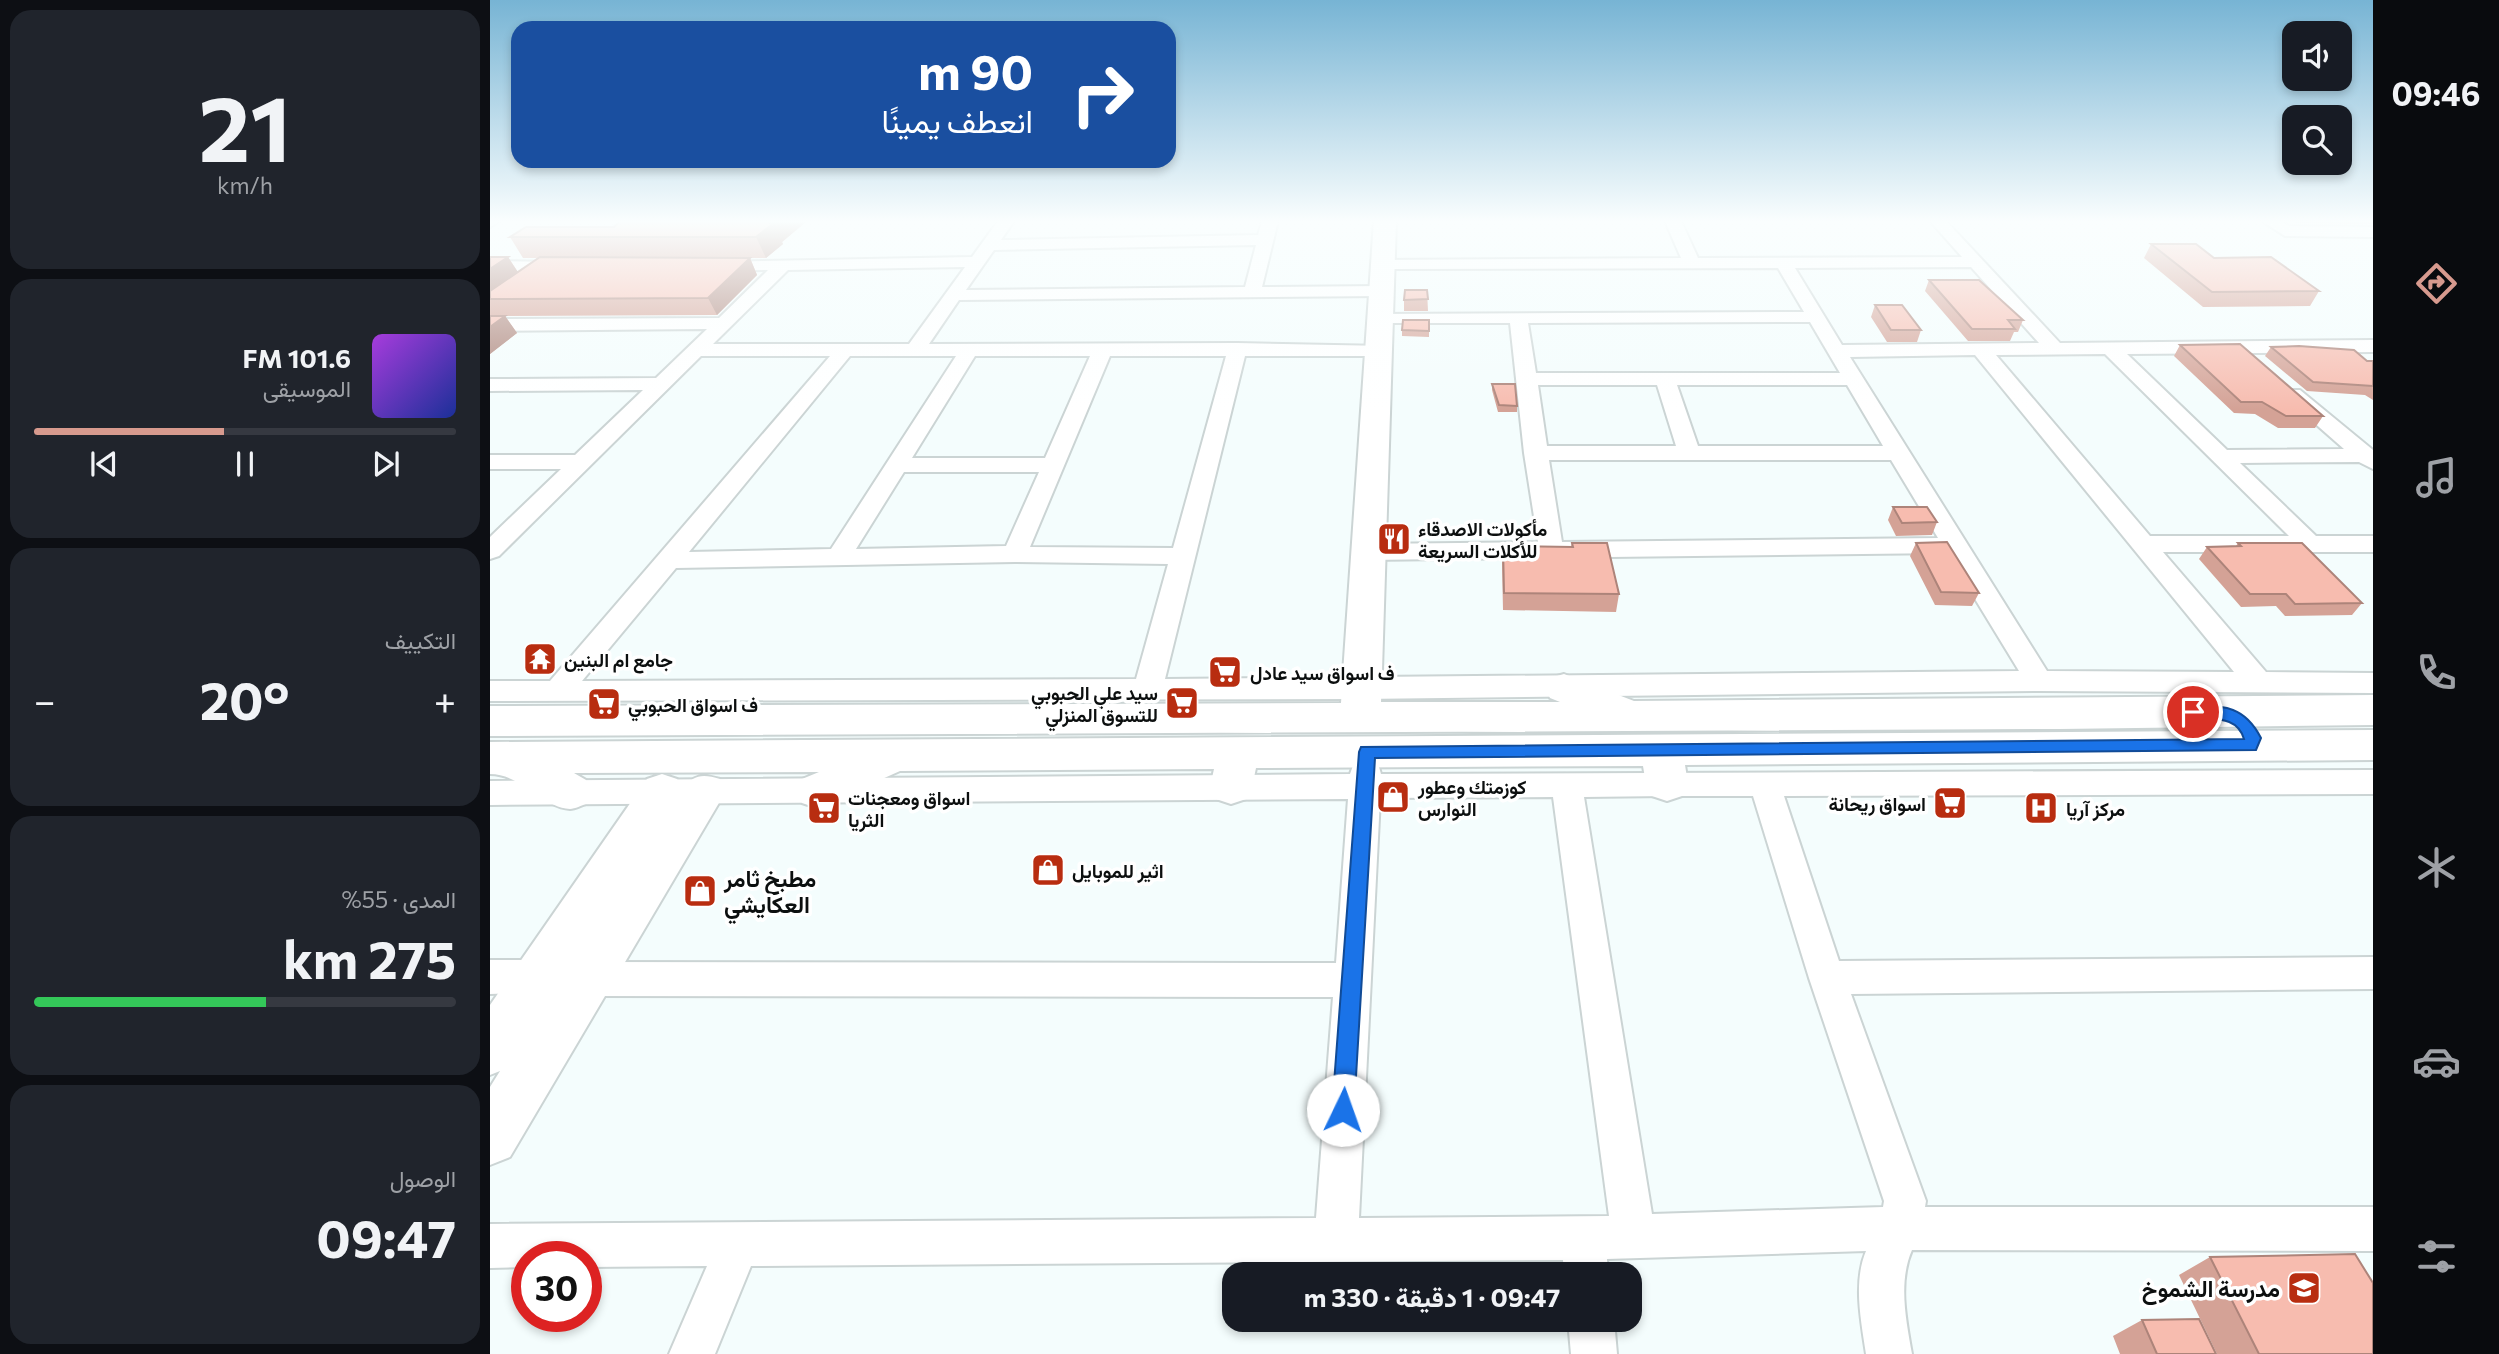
<!DOCTYPE html>
<html lang="ar">
<head>
<meta charset="utf-8">
<style>
	:root { --surface:#171b24; --page:#20242c; --text:#f1f3f6; --muted:#9ea1a6; --line:#363941; --accent:#d79a8e }
	body { margin:0; font-family:Commissioner,Vazirmatn,sans-serif; background:var(--page); color:var(--text); direction:rtl; height:100vh; display:flex; flex-direction:column; font-size:26px; white-space:nowrap }
	* { box-sizing:border-box; margin:0 }
	p { font-size:23px; color:var(--muted) }
	.icon { flex:none; width:38px; height:38px; fill:none; stroke:currentColor; stroke-width:2; stroke-linecap:round; stroke-linejoin:round }
	.map { position:relative; flex:1; overflow:hidden; direction:ltr }
	.sheet { display:flex; flex-direction:column; gap:10px; padding:10px; background:#0d0f14; width:490px }
	.sheet>* { flex:none }
	.banner { position:absolute; left:21px; top:21px; width:665px; height:147px; border-radius:21px; box-shadow:0 4px 10px #0003; direction:rtl; background:#1a4fa0; color:#fff; overflow:hidden }
	.controls { position:absolute; left:1792px; top:21px; display:grid; gap:14px }
	.controls a { display:grid; place-items:center; width:70px; height:70px; border-radius:14px; background:var(--surface); box-shadow:0 4px 10px #0003; font-size:35px }
	.speed { position:absolute; left:21px; top:1241px; display:flex; gap:14px; font-size:35px; font-weight:700; text-align:center }
	.speed>* { display:grid; place-content:center; width:91px; height:91px; border-radius:50%; background:var(--surface); box-shadow:0 4px 10px #0003; line-height:1 }
	.speed .limit { border:10px solid #d22; background:#fff; color:#111 }
	.pin { position:absolute; display:grid; place-items:center; width:60px; height:60px; color:#fff; margin:-30px; border:4px solid #fff; border-radius:50%; box-shadow:0 2px 7px #0007 }
	.me { position:absolute; width:77px; margin:-38px; rotate:3deg; stroke-linejoin:round; filter:drop-shadow(0 0 5px #0008) }
	.turn { display:flex; align-items:center; gap:24px; height:147px; padding:0 28px; font-size:32px }
	.turn .icon { width:91px; height:91px; stroke-width:2.5 }
	.turn b { display:block; font-size:49px; line-height:60px }
	.big { font-size:52px; font-weight:700; line-height:1.1 }
	.sheet .card { flex:1; display:flex; flex-direction:column; justify-content:center; gap:10px; min-width:0; padding:0 24px; border-radius:21px; background:var(--page) }
	.sheet .dial { align-items:center; gap:0 }
	.dial b { font-size:91px; line-height:1 }
	.song { display:flex; align-items:center; gap:21px }
	.cover { width:84px; height:84px; border-radius:10px; background:linear-gradient(135deg,hsl(280 70% 55%),hsl(230 70% 35%)) }
	.played { height:7px; border-radius:4px; background:linear-gradient(90deg,var(--accent) 45%,var(--line) 45%) }
	.keys { display:flex; justify-content:space-around; direction:ltr }
	.heat { display:flex; justify-content:space-between; align-items:center; font-size:38px; direction:ltr }
	.charge { height:10px; border-radius:5px; background:linear-gradient(90deg,#34c759 55%,var(--line) 0) }
	.trip { position:absolute; left:732px; top:1262px; width:420px; height:70px; border-radius:21px; background:var(--surface); box-shadow:0 4px 10px #0003; font-weight:700; line-height:70px; text-align:center; direction:rtl }
	main { display:flex; flex:1; min-height:0 }
	.tab-bar { display:flex; flex-direction:column; width:126px; justify-content:space-around; align-items:center; background:#090b0e; color:var(--muted) }
	.tab-bar .icon { width:49px; height:49px }
	.tab-bar .selected { color:var(--accent) }
	.tab-bar b { font-size:32px; color:var(--text) }
	.map>svg:first-child { display:block }
	.lines { fill:none; stroke-linecap:round; stroke-linejoin:round }
	.street-casing { stroke:#cbd4d4; stroke-width:4 }
	.secondary-casing { stroke:#cbd4d4; stroke-width:4 }
	.street { fill:#fff; fill-rule:evenodd }
	.secondary { fill:#fff; fill-rule:evenodd }
	.wall { fill:#d4a296 }
	.shaded-wall { fill:#ad847a }
	.building { fill:#f7bcaf; stroke:#ad847a; stroke-width:2 }
	.route { fill:#1a73e8; stroke:#114b97; stroke-width:2 }
	.labels { text-anchor:middle; dominant-baseline:central; stroke-width:7; stroke-linejoin:round; paint-order:stroke }
	.poi-label { font-size:19px; font-weight:bold; fill:#0c0f0f; stroke:#fff; text-anchor:start }
	.near-poi-label { font-size:23px; font-weight:bold; fill:#0c0f0f; stroke:#fff; text-anchor:start }
</style>
</head>
<body>
<main>
<nav class="tab-bar">
<b>09:46</b>
<svg class="icon selected" aria-label="directions" viewBox="0 0 24 24"><path d="M12 3l9 9-9 9-9-9zM9 14v-3h6M13 9l2 2-2 2"/></svg>
<svg class="icon" aria-label="music" viewBox="0 0 24 24"><path d="M9 18V5l10-2v13"/><circle cx="6" cy="18" r="3"/><circle cx="16" cy="16" r="3"/></svg>
<svg class="icon" aria-label="phone" viewBox="0 0 24 24"><path d="M5 4h4l2 5-3 2q2 4 5 5l2-3 5 2v4C11 20 4 13 5 4z"/></svg>
<svg class="icon" aria-label="climate" viewBox="0 0 24 24"><path d="M12 3v18M4 7l16 10M4 17L20 7"/></svg>
<svg class="icon" aria-label="car" viewBox="0 0 24 24"><path d="M5 17H2v-5l4-1 3-4h7l3 4 3 1v5h-3M9 17h6M6 11h13"/><circle cx="7" cy="17" r="2"/><circle cx="17" cy="17" r="2"/></svg>
<svg class="icon" aria-label="filters" viewBox="0 0 24 24"><path d="M4 7h16M4 17h16"/><circle cx="9" cy="7" r="2"/><circle cx="15" cy="17" r="2"/></svg>
</nav>
<div class="map">
<svg width="1883" height="1354" viewBox="0 0 1883 1354">
	<rect width="100%" height="100%" fill="#f4fdfd"/>
	<g class="lines">
		<defs>
			<path id="street" d="M0 221H9L0 227Z
				M508 221H524L511 240 768 235 772 221H788L772 287 892 286 901 291 892 296 469 300 439 344 747 343 896 346 899 350 889 356H755L675 679 1529 671 1457 553 878 560 869 557 866 552 869 547 878 544 1048 542 1034 453 1020 323H890L884 322 881 318 884 314 1314 312 1288 268 893 269 885 264 887 260 1191 258 1175 221H1191L1208 258 1472 257 1440 221H1456L1570 343 1883 340V352L1637 354 1737 450 1854 449 1796 398 1793 394 1796 390H1810L1883 450V469L1869 462 1750 463 1826 536H1883V552H1673L1776 672 1883 673V693L1549 691 871 699 0 701V681H60L340 356H211L9 556 0 559V537L71 469H0V455H85L153 390 0 391V379L166 378 217 329 0 331V319L229 318 278 270 227 271 219 266 221 262 482 257ZM766 245 755 287 476 290 504 250ZM475 267 419 344H223L298 270ZM1481 267 1549 343 1352 345 1305 268ZM1320 322 1350 373H1046L1038 323ZM1615 354 1799 536H1660L1506 355ZM1485 355 1744 672 1557 671 1360 357ZM360 356H466L341 549 199 552ZM485 356H600L555 458H422ZM620 356H736L683 548 540 547ZM1048 385H1167L1186 446H1057ZM1187 385H1357L1393 446H1208ZM1059 460H1401L1448 538 1072 542ZM414 472H549L516 546 366 549ZM525 562 678 564 646 679 92 681 186 568Z
				M1772 221H1790L1799 226 1883 227V237L1795 236Z
				M0 261 74 262 82 267 74 272 0 271Z
				M876 756 887 760 891 774 1883 770V794L1294 796 1349 961 1883 957V989L1361 994 1436 1201 1435 1207H1883V1251L1422 1250C1408 1282 1416 1320 1422 1354H1376C1371 1321 1363 1282 1376 1251L1117 1259 1118 1274H1074L1073 1260 261 1266 225 1354H179L217 1266 96 1267V1256H37V1267L0 1268V1224L826 1218 843 997 98 996 85 991 80 979 85 967 98 962 846 963 858 799 0 805V781L860 774 865 760ZM1177 796H1263L1319 978 1394 1201 1393 1207 1162 1214 1094 797ZM1063 797 1119 1216 869 1218 890 798Z
				M0 960H49L62 964 67 976 62 988 49 992 0 994Z
				M1078 1320H1124L1127 1354H1081Z"/>
			<path id="secondary" d="M884 221H906L891 702H1070L1060 698 1055 688 1060 678 1074 674 1144 701 1883 695V725L1570 729 0 736V706L851 703Z
				M1883 730V760L1195 765 1198 784 1192 796 1177 801 1162 796 1156 784 1153 766 766 768 762 787 756 799 741 804 726 799 720 787 724 769 410 771 327 808 312 803 306 791 312 779 329 772 84 773 96 780 102 792 96 804C92 805 85 809 80 809 52 807 31 774 0 774V742Z
				M172 774 187 779 193 790C203 774 213 774 230 779L236 791 20 1157 0 1165V1087L10 1071 0 1075V1005L157 779Z"/>
		</defs>
		<use href="#street" class="street-casing"/>
		<use href="#secondary" class="secondary-casing"/>
		<use href="#street" class="street"/>
		<use href="#secondary" class="secondary"/>
	</g>
	<path class="wall" d="M130 221H317L292 242 293 244 276 258H260L267 275 227 315 15 316 27 333 0 354V299L18 257 28 272 47 258H33L20 237 124 227Z
		M1802 221H1883V224L1807 223Z
		M1661 244 1724 258 1829 291 1820 306 1713 307 1654 258Z
		M1439 280 1533 320 1528 332H1524L1520 341H1478L1435 291Z
		M937 290 938 311H914V300Z
		M1385 305 1431 330 1427 342H1397L1381 317Z
		M939 320V337L912 336V330Z
		M1690 345 1833 416 1825 428H1788L1765 414 1744 413 1684 356Z
		M1781 347 1883 361V400L1875 395 1817 391 1775 356Z
		M1002 384 1027 406V412H1008L1002 390Z
		M1403 507 1447 522 1442 535 1406 536 1398 520Z
		M1082 543 1129 594 1126 612 1013 610 1012 563 1013 546 1081 547Z
		M1426 543 1489 593 1482 606 1445 605 1420 556Z
		M1748 543 1872 603 1862 615 1795 616 1786 606 1751 607 1709 559 1717 547 1746 546Z
		M1720 1257 1883 1354H1727L1689 1275Z
		M1652 1320 1726 1354H1630L1623 1336Z"/>
	<path class="shaded-wall" d="M284 221H317L292 242 293 244 276 258 266 237Z
		M18 257 29 274 0 294V269Z
		M260 258 267 275 227 315 218 298Z
		M15 316 27 333 0 354V327Z"/>
	<path class="building" d="M130 221H284L281 223H284L266 237H20L36 227H124Z
		M1661 244H1706L1724 258 1781 257 1829 291 1722 292Z
		M0 257H18L0 269Z
		M50 257 260 258 218 298 0 299V291Z
		M1439 280H1489L1533 320H1518L1525 329H1482Z
		M915 290H937L938 299 914 300Z
		M1385 305H1412L1431 330H1401Z
		M0 316H15L0 327Z
		M913 320H939V331L912 330Z
		M1750 344 1833 416H1796L1772 402H1751L1690 345Z
		M1809 346 1864 350 1877 361H1883V386L1823 382 1781 347Z
		M1002 384H1025L1027 406 1009 405Z
		M1403 507H1437L1447 522 1412 523Z
		M1457 542 1489 593 1451 592 1426 543Z
		M1082 543H1117L1129 594 1014 593 1013 546 1083 547Z
		M1748 543H1812L1872 603 1805 604 1796 594H1760L1717 547 1751 546Z
		M1865 1254 1883 1283V1354H1769L1720 1257Z
		M1709 1319 1726 1354H1667L1652 1320Z"/>
	<linearGradient id="sky" x2="0" y2="1"><stop stop-color="#77b4d4"/><stop offset="0.54" stop-color="#fafefe"/><stop offset="1" stop-color="#fafefe" stop-opacity="0"/></linearGradient>
	<rect width="1883" height="410" fill="url(#sky)"/>
	<path class="route" d="M1703 706C1735 705 1755 707 1771 738L1766 750 885 758 864 1110 861 1118 853 1121 845 1118 842 1110 869 752 871 747 1754 739C1746 712 1717 722 1697 716L1695 712Z"/>
	<defs>
		<symbol id="restaurant-square" viewBox="-11 -11 22 22"><rect x="-9" y="-9" width="18" height="18" rx="4" fill="#b82d10" stroke="#fff"/><path d="M-5-6h1v4h1v-4h1v4h1v-4h1v5L-1.5 .5V6h-2V.5L-5-1ZM5-6V6H3V1.5H1.5Q1.5-4 5-6Z" fill="#fff"/></symbol>
		<symbol id="temple-square" viewBox="-11 -11 22 22"><rect x="-9" y="-9" width="18" height="18" rx="4" fill="#b82d10" stroke="#fff"/><path d="M0-6L5-2H3V0L6.5 2.5H4V6H1.5V3h-3V6H-4V2.5H-6.5L-3 0V-2H-5Z" fill="#fff"/></symbol>
		<symbol id="supermarket-square" viewBox="-11 -11 22 22"><rect x="-9" y="-9" width="18" height="18" rx="4" fill="#b82d10" stroke="#fff"/><path d="M-6-5.5h2.5l.6 2H6L4.5 2H-2.5L-4.4-4H-6ZM-1.5 3.2a1.3 1.3 0 1 0 .1 0ZM3 3.2a1.3 1.3 0 1 0 .1 0Z" fill="#fff"/></symbol>
		<symbol id="shop-square" viewBox="-11 -11 22 22"><rect x="-9" y="-9" width="18" height="18" rx="4" fill="#b82d10" stroke="#fff"/><path d="M-5-2.5h2.3a2.7 3.5 0 0 1 5.4 0H5L5.5 6h-11ZM-1.5-2.5h3a1.5 2.3 0 0 0-3 0Z" fill="#fff"/></symbol>
		<symbol id="hospital-square" viewBox="-11 -11 22 22"><rect x="-9" y="-9" width="18" height="18" rx="4" fill="#b82d10" stroke="#fff"/><path d="M-5-5h3v3.5h4V-5h3V5h-3V1.5h-4V5h-3Z" fill="#fff"/></symbol>
		<symbol id="school-square" viewBox="-11 -11 22 22"><rect x="-9" y="-9" width="18" height="18" rx="4" fill="#b82d10" stroke="#fff"/><path d="M0-5L7-2L0 1L-7-2ZM-4 1L0 2.5L4 1V4Q0 6-4 4Z" fill="#fff"/></symbol>
	</defs>
	<g fill-rule="evenodd">
		<use href="#restaurant-square" x="885" y="520" width="38" height="38"/>
		<use href="#temple-square" x="31" y="640" width="38" height="38"/>
		<use href="#supermarket-square" x="716" y="653" width="38" height="38"/>
		<use href="#supermarket-square" x="673" y="684" width="38" height="38"/>
		<use href="#supermarket-square" x="95" y="685" width="38" height="38"/>
		<use href="#shop-square" x="884" y="778" width="38" height="38"/>
		<use href="#supermarket-square" x="1441" y="784" width="38" height="38"/>
		<use href="#supermarket-square" x="315" y="789" width="38" height="38"/>
		<use href="#hospital-square" x="1532" y="789" width="38" height="38"/>
		<use href="#shop-square" x="539" y="851" width="38" height="38"/>
		<use href="#shop-square" x="191" y="872" width="38" height="38"/>
		<use href="#school-square" x="1795" y="1269" width="38" height="38"/>
	</g>
	<g class="labels">
		<g class="poi-label">
			<text x="928" y="528">مأكولات الاصدقاء<tspan x="928" dy="22">للأكلات السريعة</tspan></text>
			<text x="74" y="659">جامع ام البنين</text>
			<text x="760" y="672">ف اسواق سيد عادل</text>
			<text x="668" y="692" text-anchor="end">سيد علي الحبوبي<tspan x="668" dy="22">للتسوق المنزلي</tspan></text>
			<text x="138" y="704">ف اسواق الحبوبي</text>
			<text x="928" y="786">كوزمتك وعطور<tspan x="928" dy="22">النوارس</tspan></text>
			<text x="358" y="797">اسواق ومعجنات<tspan x="358" dy="22">الثريا</tspan></text>
			<text x="1436" y="803" text-anchor="end">اسواق ريحانة</text>
			<text x="1576" y="808">مركز آريا</text>
			<text x="582" y="870">اثير للموبايل</text>
		</g>
		<g class="near-poi-label">
			<text x="234" y="878">مطبخ ثامر<tspan x="234" dy="26">العكايشي</tspan></text>
			<text x="1790" y="1288" text-anchor="end">مدرسة الشموخ</text>
		</g>
	</g>
</svg>
<div class="controls">
<a><svg class="icon" aria-label="sound" viewBox="0 0 24 24"><path d="M4 9h4l5-4v14l-5-4H4zM17 9q2 3 0 6"/></svg></a>
<a><svg class="icon" aria-label="search" viewBox="0 0 24 24"><circle cx="10" cy="10" r="6"/><path d="M15 15l6 6"/></svg></a>
</div>
<div class="speed"><div class="limit">30</div></div>
<div class="pin" style="left:1703px;top:712px;background:#d93025"><svg class="icon" aria-label="arrive" viewBox="0 0 24 24"><path d="M6 21V4h12l-3 4 3 4H6"/></svg></div>
<svg class="me" style="left:853px;top:1110px" viewBox="-20 -20 40 40"><circle r="19" fill="#fff"/><path d="M0-13L10 11 0 6-10 11z" fill="#1a73e8"/></svg>
<div class="trip">09:47 · 1 دقيقة · 330 m</div>
<div class="banner">
<div class="turn"><svg class="icon" aria-label="right" viewBox="0 0 24 24"><path d="M7 20v-9h11M14 6l5 5-5 5"/></svg><div><b>90 m</b>انعطف يمينًا</div></div>
</div>
</div>
<section class="sheet">
<div class="card dial"><b>21</b><p>km/h</p></div>
<div class="card">
<div class="song"><i class="cover"></i><div><b>101.6 FM</b><p>الموسيقى</p></div></div>
<div class="played"></div>
<div class="keys"><svg class="icon" aria-label="previous" viewBox="0 0 24 24"><path d="M18 5L8 12l10 7zM5 5v14"/></svg><svg class="icon" aria-label="pause" viewBox="0 0 24 24"><path d="M8 5v14M16 5v14"/></svg><svg class="icon" aria-label="next" viewBox="0 0 24 24"><path d="M6 5l10 7-10 7zM19 5v14"/></svg></div>
</div>
<div class="card"><p>التكييف</p>
<div class="heat"><a>−</a><b class="big">20°</b><a>+</a></div>
</div>
<div class="card"><p>المدى · 55%</p><b class="big">275 km</b><div class="charge"></div></div>
<div class="card"><p>الوصول</p><b class="big">09:47</b></div>
</section>
</main>
</body>
</html>
